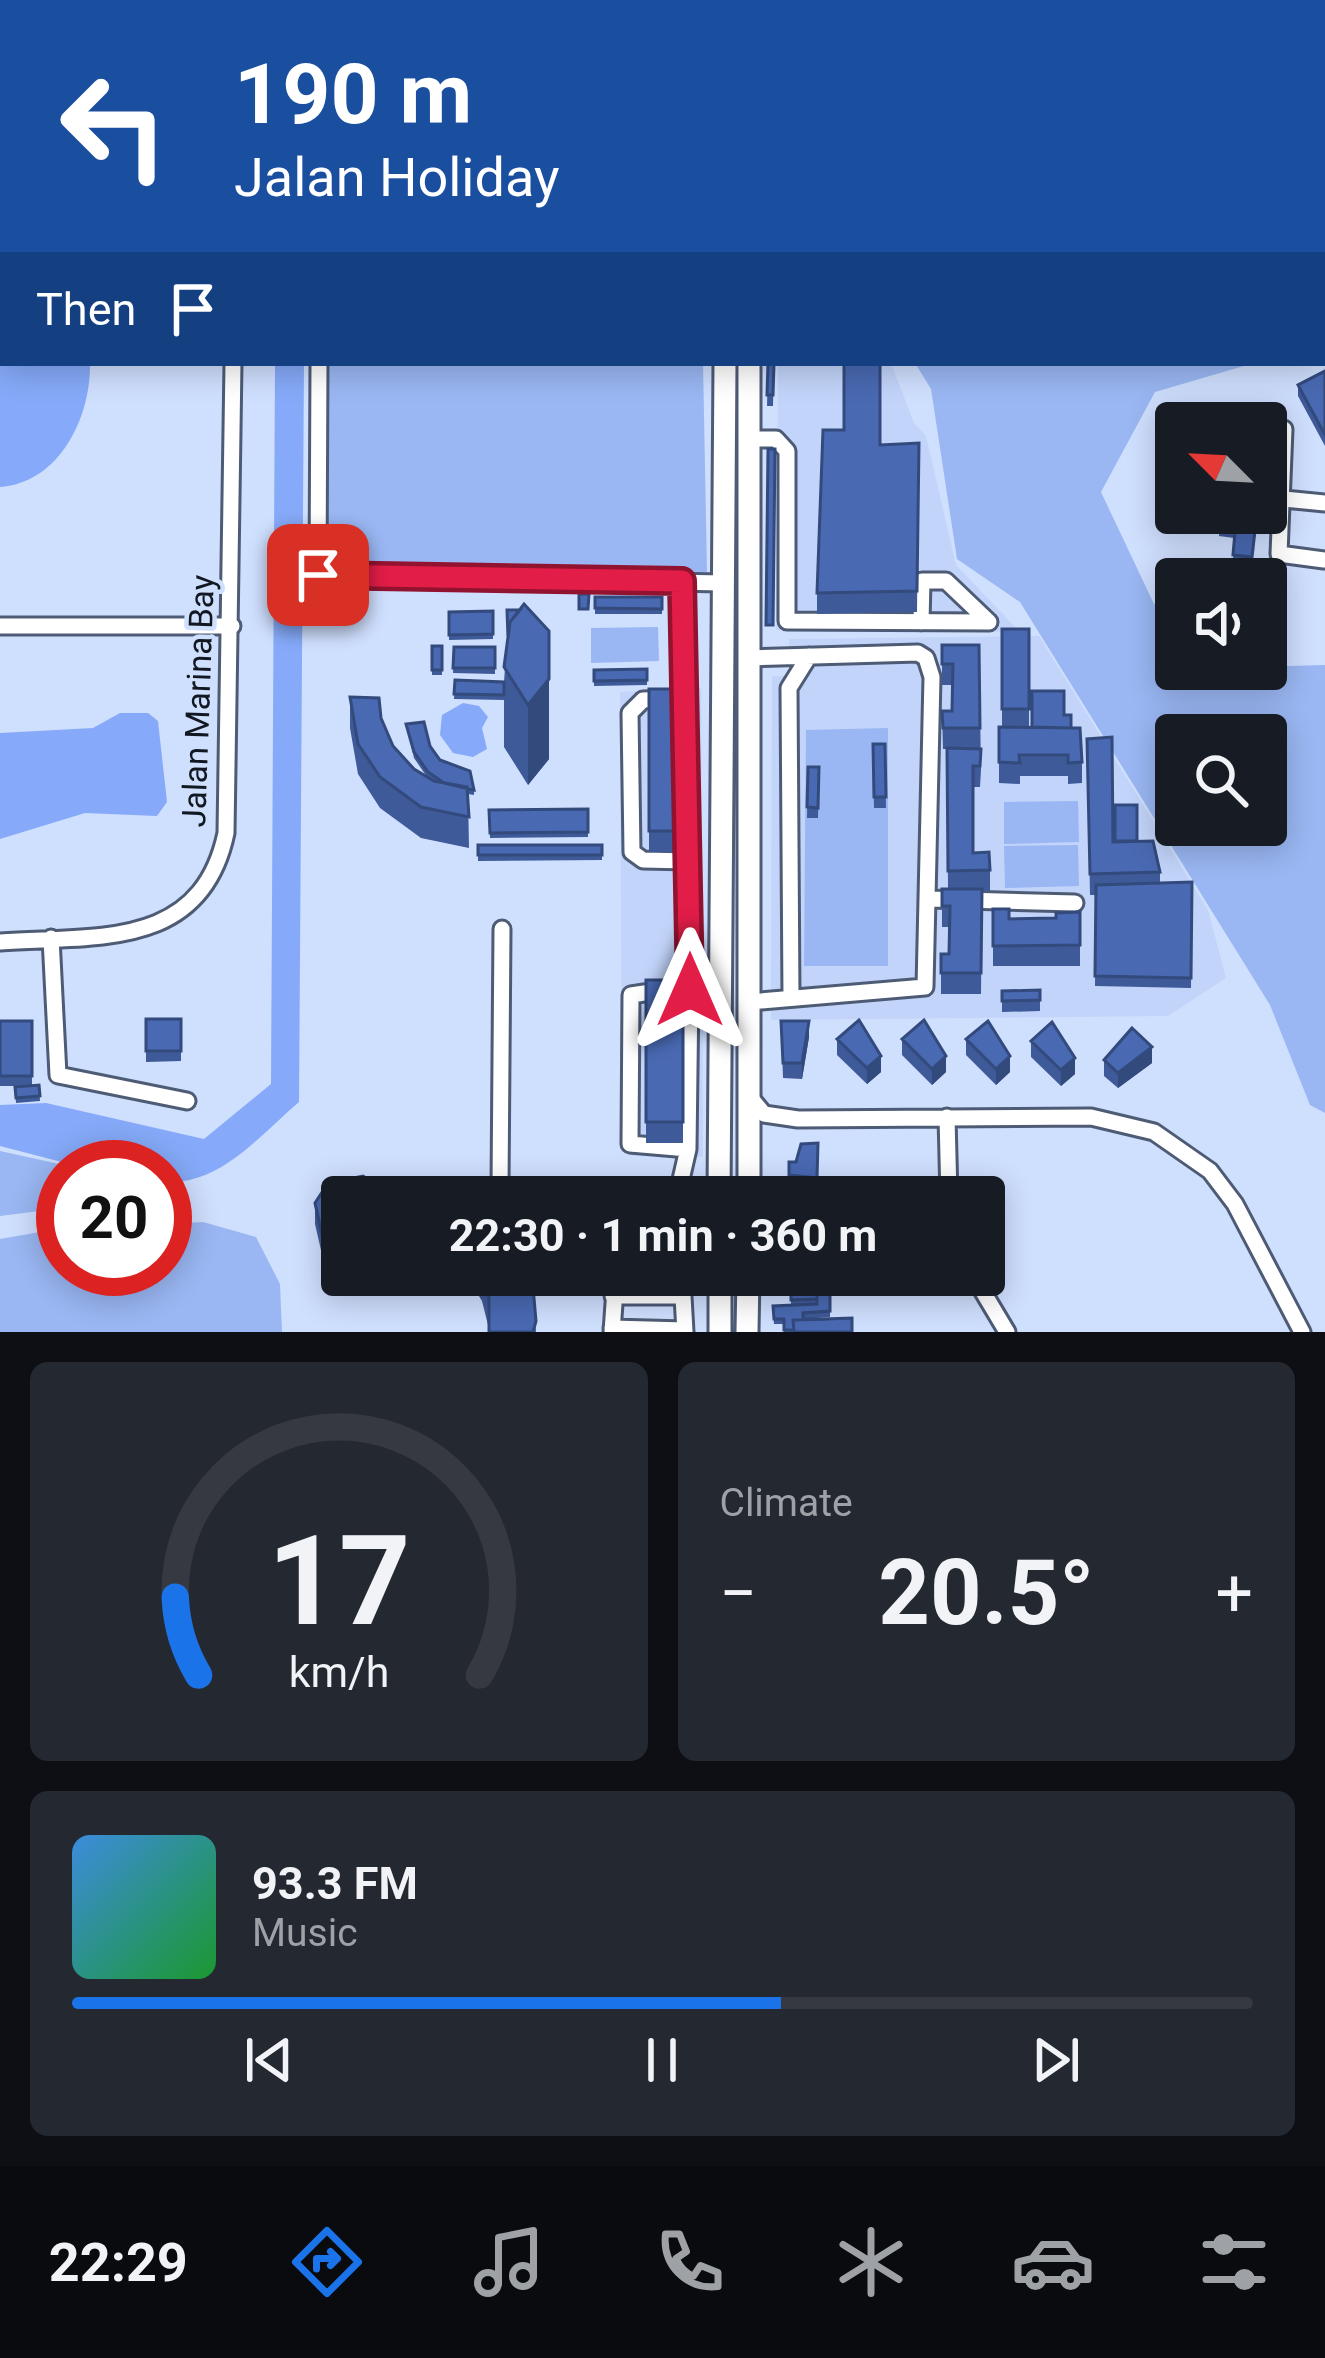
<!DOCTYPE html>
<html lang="en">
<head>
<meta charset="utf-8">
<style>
	:root { --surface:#171b24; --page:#242831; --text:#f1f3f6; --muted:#9ea1a6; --line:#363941; --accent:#1a73e8 }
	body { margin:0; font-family:Roboto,sans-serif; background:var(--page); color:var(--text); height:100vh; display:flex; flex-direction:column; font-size:45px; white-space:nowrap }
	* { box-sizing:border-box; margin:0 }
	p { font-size:39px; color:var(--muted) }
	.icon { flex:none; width:66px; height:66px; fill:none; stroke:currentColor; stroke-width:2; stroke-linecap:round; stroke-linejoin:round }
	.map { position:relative; height:1332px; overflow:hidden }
	.side { display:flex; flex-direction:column; gap:30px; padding:30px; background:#0d0f14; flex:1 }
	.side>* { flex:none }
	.banner { position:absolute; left:0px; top:0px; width:1326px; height:366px; box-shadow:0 6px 30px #0003; background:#1a4fa0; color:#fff; overflow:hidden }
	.needle { width:78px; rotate:294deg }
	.fabs { position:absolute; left:1155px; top:402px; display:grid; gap:24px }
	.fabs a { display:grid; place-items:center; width:132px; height:132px; border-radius:12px; background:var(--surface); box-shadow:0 6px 30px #0003; font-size:60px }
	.speed { position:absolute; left:36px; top:1140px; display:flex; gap:24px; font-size:60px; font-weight:700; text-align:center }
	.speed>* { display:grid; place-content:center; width:156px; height:156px; border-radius:50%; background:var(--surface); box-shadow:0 6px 30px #0003; line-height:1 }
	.speed .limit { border:18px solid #d22; background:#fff; color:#111 }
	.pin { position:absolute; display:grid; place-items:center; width:102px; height:102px; color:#fff; margin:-51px; border-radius:24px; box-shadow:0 6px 18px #0006 }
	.me { position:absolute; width:132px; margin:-66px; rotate:0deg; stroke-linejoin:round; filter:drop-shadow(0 0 9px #0008) }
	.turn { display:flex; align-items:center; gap:42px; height:252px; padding:0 36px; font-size:54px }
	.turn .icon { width:156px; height:156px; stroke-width:2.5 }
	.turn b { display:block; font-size:84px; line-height:102px }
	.then { display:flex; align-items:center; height:114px; padding:0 36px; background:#0003; gap:24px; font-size:45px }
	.big { font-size:90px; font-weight:700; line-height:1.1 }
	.side .widget { flex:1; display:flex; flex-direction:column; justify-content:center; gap:18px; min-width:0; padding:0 42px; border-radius:18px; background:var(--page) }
	.side .dial { align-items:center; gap:0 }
	.dial svg { height:312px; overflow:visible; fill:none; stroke:var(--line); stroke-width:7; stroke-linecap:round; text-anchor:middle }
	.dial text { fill:var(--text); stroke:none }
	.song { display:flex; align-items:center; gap:36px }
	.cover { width:144px; height:144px; border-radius:18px; background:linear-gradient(135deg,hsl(210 70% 55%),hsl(130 70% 35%)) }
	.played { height:12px; border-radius:6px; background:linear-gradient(90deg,var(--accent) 60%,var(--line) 60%) }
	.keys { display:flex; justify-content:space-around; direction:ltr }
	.heat { display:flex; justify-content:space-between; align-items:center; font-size:66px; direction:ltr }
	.side .tiles { flex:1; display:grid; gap:30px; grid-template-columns:1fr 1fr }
	.widget:last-child { grid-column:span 2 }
	.trip { position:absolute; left:321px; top:1176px; width:684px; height:120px; border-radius:12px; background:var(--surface); box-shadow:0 6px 30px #0003; font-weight:700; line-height:120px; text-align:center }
	.tabs { display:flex; height:192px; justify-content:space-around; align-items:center; background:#090b0e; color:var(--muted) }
	.tabs .icon { width:84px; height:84px }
	.tabs .on { color:var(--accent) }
	.tabs b { font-size:54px; color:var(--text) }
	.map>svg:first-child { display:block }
	.built { fill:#c2d4fa }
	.green { fill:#9ab7f3; fill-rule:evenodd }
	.water { fill:#86aaf9 }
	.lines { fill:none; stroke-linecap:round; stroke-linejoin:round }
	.minor-casing { stroke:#4e5b75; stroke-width:21 }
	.major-casing { stroke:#4e5b75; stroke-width:27 }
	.minor { stroke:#fff; stroke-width:15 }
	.major { stroke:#fff; stroke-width:21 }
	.wall { fill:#3f5a99 }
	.shaded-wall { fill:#334a7d }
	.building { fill:#4969b2; stroke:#334a7d; stroke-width:3 }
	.route-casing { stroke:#92132f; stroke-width:30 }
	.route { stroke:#e11d48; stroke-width:21 }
	.labels { text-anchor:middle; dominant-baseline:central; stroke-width:9; stroke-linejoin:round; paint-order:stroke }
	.street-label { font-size:33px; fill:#121822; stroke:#cfdffe }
</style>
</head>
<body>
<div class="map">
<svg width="1325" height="1332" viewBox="0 0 1325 1332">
	<rect width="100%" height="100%" fill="#cfdffe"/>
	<path class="built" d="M778 363H891L914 423 926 436 956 565 1020 632 776 630Z
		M1039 636 1208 910 1226 978 1168 1016 771 1020 772 676H790L789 639Z
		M701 688 703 1157 632 1156 622 1146 620 692Z"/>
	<path class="green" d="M324 363H703L707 572 324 567Z
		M915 363H1254L1155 392 1101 492 1154 604 1176 611V669L1325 665V1113L1310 1105 1270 1005 1020 602 957 559 931 389ZM1176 735H1266V825H1176Z
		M658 627 659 661 591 663V628Z
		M888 728V966H804L806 730Z
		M1078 801 1079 842 1004 844V802Z
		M1078 845 1079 886 1005 888 1004 846Z
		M0 1151 73 1167H63V1208L0 1216Z
		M203 1222 256 1237 280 1284 282 1332H0V1239L63 1228V1269H165V1224Z"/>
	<path class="water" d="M0 292 3 363H90C91 418 59 483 0 487Z
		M275 363H304L299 1102C259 1136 221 1185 165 1182V1167H81L0 1146V1105L46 1103 204 1139 271 1084Z
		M463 703 479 706 488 717 482 728 487 749 473 757 453 753 440 735 442 715Z
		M120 713H148L158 721 167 802 157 816 85 813 0 839V733L93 728Z"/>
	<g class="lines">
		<defs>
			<path id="minor" d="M1249 0 1250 3
				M1324 0 1325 1
				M1050 3 1056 0
				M1323 24 1325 22
				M1323 71 1325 70
				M1323 195 1325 194
				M319 363 318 575 722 583
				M1284 429 1279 554 1324 560
				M751 439H776L787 451V621L989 622
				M1284 499 1325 503
				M921 622 922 581H946L989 622
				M0 626H232
				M667 699 643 700 630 713 632 852 643 860 689 861
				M929 899 1075 903
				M51 938 58 1075 187 1101
				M0 942C95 935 201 951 226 833L233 363
				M664 990 631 995 630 1144 688 1149
				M791 998 789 688 809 656
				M749 1002 925 987 932 677 926 658 918 653 749 658
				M750 1097 764 1114 798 1119 1091 1117 1154 1132 1210 1171 1235 1204 1302 1332
				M947 1117 949 1197
				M500 1188 502 929
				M500 1188 517 1197
				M483 1197 500 1188
				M677 1197 688 1149 690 990 682 581
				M973 1275 1007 1332
				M613 1296H683L685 1332
				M612 1328 685 1330
				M612 1332 616 1275"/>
			<path id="major" d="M715 0V3
				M739 0V3
				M0 230H3
				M0 255H3
				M719 1197 725 363
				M749 1197V363
				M720 1275V1332
				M747 1332 748 1275"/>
		</defs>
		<use href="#minor" class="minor-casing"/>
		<use href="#major" class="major-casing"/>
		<use href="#minor" class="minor"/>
		<use href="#major" class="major"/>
	</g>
	<path class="wall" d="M768 363H774L773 406H767Z
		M1325 371V446L1298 396V385Z
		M919 443 917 612 817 614V593L880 445Z
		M1221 513H1257L1252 562 1233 560 1234 538 1219 536Z
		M595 597H662V614H595Z
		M493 611V639L449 640V612Z
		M1002 629H1029V727L1064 715 1071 728 1082 762V783L1068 784V776H1020V784L999 783V727H1002Z
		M507 639 549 759 528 785 504 747V700L454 699 455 680 504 682Z
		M942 645H979L981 770 980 787H973V853L990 870V891H982L981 994H941V954H949V927H942V889H948L947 749H943L942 711H952L953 685H942Z
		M432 646H442V675H432Z
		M454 647H495V674L453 673Z
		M647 669V685L594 686V670Z
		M649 689H684V852H649Z
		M350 697 381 718 393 746 414 769 427 777 414 758 406 724 430 746 440 760 474 790V795L468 794 469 848 421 838 380 808 358 774 350 728Z
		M1087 739 1113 842 1137 841 1160 872V883L1192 882 1191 988 1095 986 1096 895H1090Z
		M873 744H885L886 808H874Z
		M808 767H819L818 818H807Z
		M588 809V837L490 838 489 810Z
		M478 845H602V860L478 861Z
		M993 909 1009 919 1056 918 1080 912V966H993Z
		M646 980H683V1143H646Z
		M1040 990V1011L1002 1012V991Z
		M146 1019H181V1061L146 1062Z
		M0 1021H32V1086L39 1085 40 1101 16 1103 15 1087 23 1086H0Z
		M781 1021 809 1037 802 1079 783 1078Z
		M837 1039 881 1072 867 1084 837 1055Z
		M902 1039 946 1072 932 1085 902 1055Z
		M966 1039 1010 1072 996 1085 966 1055Z
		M1031 1041 1075 1074 1061 1086 1031 1057Z
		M1104 1060 1152 1063 1118 1088 1104 1076Z
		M818 1143 817 1188 789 1186V1162H796Z
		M342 1197V1269L333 1267 323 1259 315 1224V1203Z
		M466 1275H532L536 1332 489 1329 482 1301Z
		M796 1275 817 1283 830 1277V1317L803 1319 852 1332H784V1324H774L773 1306 791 1305V1285H798Z"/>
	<path class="shaded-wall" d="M549 631V759L528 785V705Z
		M809 1021V1037L802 1079V1063Z
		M1152 1047V1063L1118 1088V1073Z
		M881 1056V1072L867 1084V1068Z
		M946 1056V1072L932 1085V1069Z
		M1010 1056V1072L996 1085V1069Z
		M1075 1058V1074L1061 1086V1070Z"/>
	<path class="building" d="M1325 153V179L1323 180V154Z
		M1325 316V345L1323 341V317Z
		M768 363H774L773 395H767Z
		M844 363H880V445L919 443 917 591 817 593 823 430H844Z
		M1325 371V435L1298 385Z
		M1245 411 1267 413 1266 423H1244Z
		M768 449H775L773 625H766Z
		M1221 513H1257L1252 557 1233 555 1235 532 1219 531Z
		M579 594H589L588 609H579Z
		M595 597H662V609L595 608Z
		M524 604 549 631V679L528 705 504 667 510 622Z
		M507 610H520L510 622 508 638Z
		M493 611V634L449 635V612Z
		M1002 629H1029V709H1002Z
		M942 645H979L980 728H943L942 711H952L953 664H942Z
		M432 646H442V670H432Z
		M454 647H495V668H453Z
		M647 669V680L594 681V670Z
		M455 680 504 682V695L454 694Z
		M649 689H684V831H649Z
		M1032 691H1064V715H1071V728L1032 727Z
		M350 697 379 698 381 718 393 746 414 769 434 781 467 787 469 817 421 807 380 777 358 744Z
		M424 722 430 746 440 760 470 771 474 790 444 783 428 772 414 752 406 724Z
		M999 727 1080 728 1082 762 1068 763V755H1019L1020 763 999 762Z
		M1112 737 1113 842 1153 841 1160 872 1090 874 1087 739Z
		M873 744H885L886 797H874Z
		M947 748 981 749 980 766H973V853L989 852 990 870 948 871Z
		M808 767H819L818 808 807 807Z
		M1115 805H1137V841H1115Z
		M588 809V832L490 833 489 810Z
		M478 845H602V855H478Z
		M1192 882 1191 978 1095 976 1096 885Z
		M942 889H982L981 973H941V954H949L950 906H942Z
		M993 909H1009V919L1056 918V913L1080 912V945L993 946Z
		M646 980H683V1122H646Z
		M1040 990V1000L1002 1001V991Z
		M146 1019H181V1051H146Z
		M859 1020 881 1056 867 1068 837 1039Z
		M924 1020 946 1056 932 1069 902 1039Z
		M0 1021H32V1076H0Z
		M781 1021H809L802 1063H783Z
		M988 1021 1010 1056 996 1069 966 1039Z
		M1052 1022 1075 1058 1061 1070 1031 1041Z
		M1132 1028 1152 1047 1118 1073 1104 1060Z
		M39 1085 40 1096 16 1098 15 1087Z
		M818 1143 817 1178 789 1175V1162H796L801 1144Z
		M363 1176 384 1191 385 1197H342V1248L333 1246 323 1239 315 1203 328 1183Z
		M483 1275H532L536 1321 533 1332H489V1298Z
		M798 1275H817V1299L791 1300V1285H798Z
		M817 1277H830V1311L803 1313V1319H837L793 1320 794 1330H784V1319H774L773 1306 817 1304Z
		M852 1318V1332H794L793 1320Z"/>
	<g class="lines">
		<defs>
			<path id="route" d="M318 575 682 581 690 990"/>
		</defs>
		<use href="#route" class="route-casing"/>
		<use href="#route" class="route"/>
	</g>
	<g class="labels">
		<g class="street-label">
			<text transform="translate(198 701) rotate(-88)">Jalan Marina Bay</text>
		</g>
	</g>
</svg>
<div class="fabs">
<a><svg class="needle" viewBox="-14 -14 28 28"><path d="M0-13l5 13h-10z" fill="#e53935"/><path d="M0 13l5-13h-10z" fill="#9ea1a6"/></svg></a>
<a><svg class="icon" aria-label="sound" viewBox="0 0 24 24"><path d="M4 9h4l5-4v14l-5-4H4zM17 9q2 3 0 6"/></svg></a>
<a><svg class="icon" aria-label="search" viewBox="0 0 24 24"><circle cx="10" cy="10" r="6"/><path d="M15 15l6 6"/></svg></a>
</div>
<div class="speed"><div class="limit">20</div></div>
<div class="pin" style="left:318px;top:575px;background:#d93025"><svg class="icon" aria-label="arrive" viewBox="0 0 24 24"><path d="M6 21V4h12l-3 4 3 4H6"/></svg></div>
<svg class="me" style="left:690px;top:990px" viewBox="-20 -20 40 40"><path d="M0-17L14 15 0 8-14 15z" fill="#e11d48" stroke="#fff" stroke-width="4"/></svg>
<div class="trip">22:30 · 1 min · 360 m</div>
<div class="banner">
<div class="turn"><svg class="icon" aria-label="left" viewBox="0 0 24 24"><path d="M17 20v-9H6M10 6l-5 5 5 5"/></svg><div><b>190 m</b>Jalan Holiday</div></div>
<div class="then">Then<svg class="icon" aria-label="arrive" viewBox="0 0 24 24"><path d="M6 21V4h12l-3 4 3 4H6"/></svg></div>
</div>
</div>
<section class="side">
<div class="tiles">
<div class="widget dial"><svg viewBox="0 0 100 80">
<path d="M14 69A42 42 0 1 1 86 69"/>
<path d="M14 69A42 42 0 0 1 8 49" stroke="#1a73e8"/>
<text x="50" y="56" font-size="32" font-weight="700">17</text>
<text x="50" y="72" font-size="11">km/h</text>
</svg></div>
<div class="widget"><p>Climate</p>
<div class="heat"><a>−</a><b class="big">20.5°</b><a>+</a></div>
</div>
<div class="widget">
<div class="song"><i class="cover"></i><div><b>93.3 FM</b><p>Music</p></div></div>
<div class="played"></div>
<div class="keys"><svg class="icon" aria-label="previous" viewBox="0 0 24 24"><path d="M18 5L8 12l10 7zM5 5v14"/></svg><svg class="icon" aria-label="pause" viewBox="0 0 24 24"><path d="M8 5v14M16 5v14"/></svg><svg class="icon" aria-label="next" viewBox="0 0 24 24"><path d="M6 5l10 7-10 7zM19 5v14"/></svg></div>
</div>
</div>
</section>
<nav class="tabs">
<b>22:29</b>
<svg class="icon on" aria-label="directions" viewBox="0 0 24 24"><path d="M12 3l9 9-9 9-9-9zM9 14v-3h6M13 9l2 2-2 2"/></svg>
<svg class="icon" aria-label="music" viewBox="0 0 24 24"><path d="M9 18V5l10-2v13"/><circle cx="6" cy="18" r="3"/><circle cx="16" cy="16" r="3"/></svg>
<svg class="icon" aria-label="phone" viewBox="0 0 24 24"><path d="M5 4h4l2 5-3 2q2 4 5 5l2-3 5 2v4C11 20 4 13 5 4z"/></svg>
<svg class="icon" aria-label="climate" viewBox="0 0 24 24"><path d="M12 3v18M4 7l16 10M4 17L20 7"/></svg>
<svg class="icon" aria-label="car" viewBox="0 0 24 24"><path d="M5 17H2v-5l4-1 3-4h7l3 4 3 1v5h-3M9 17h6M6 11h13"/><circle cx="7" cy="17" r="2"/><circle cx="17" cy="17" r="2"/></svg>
<svg class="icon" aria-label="filters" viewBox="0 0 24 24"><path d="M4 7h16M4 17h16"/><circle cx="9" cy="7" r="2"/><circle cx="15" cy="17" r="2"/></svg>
</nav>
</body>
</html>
